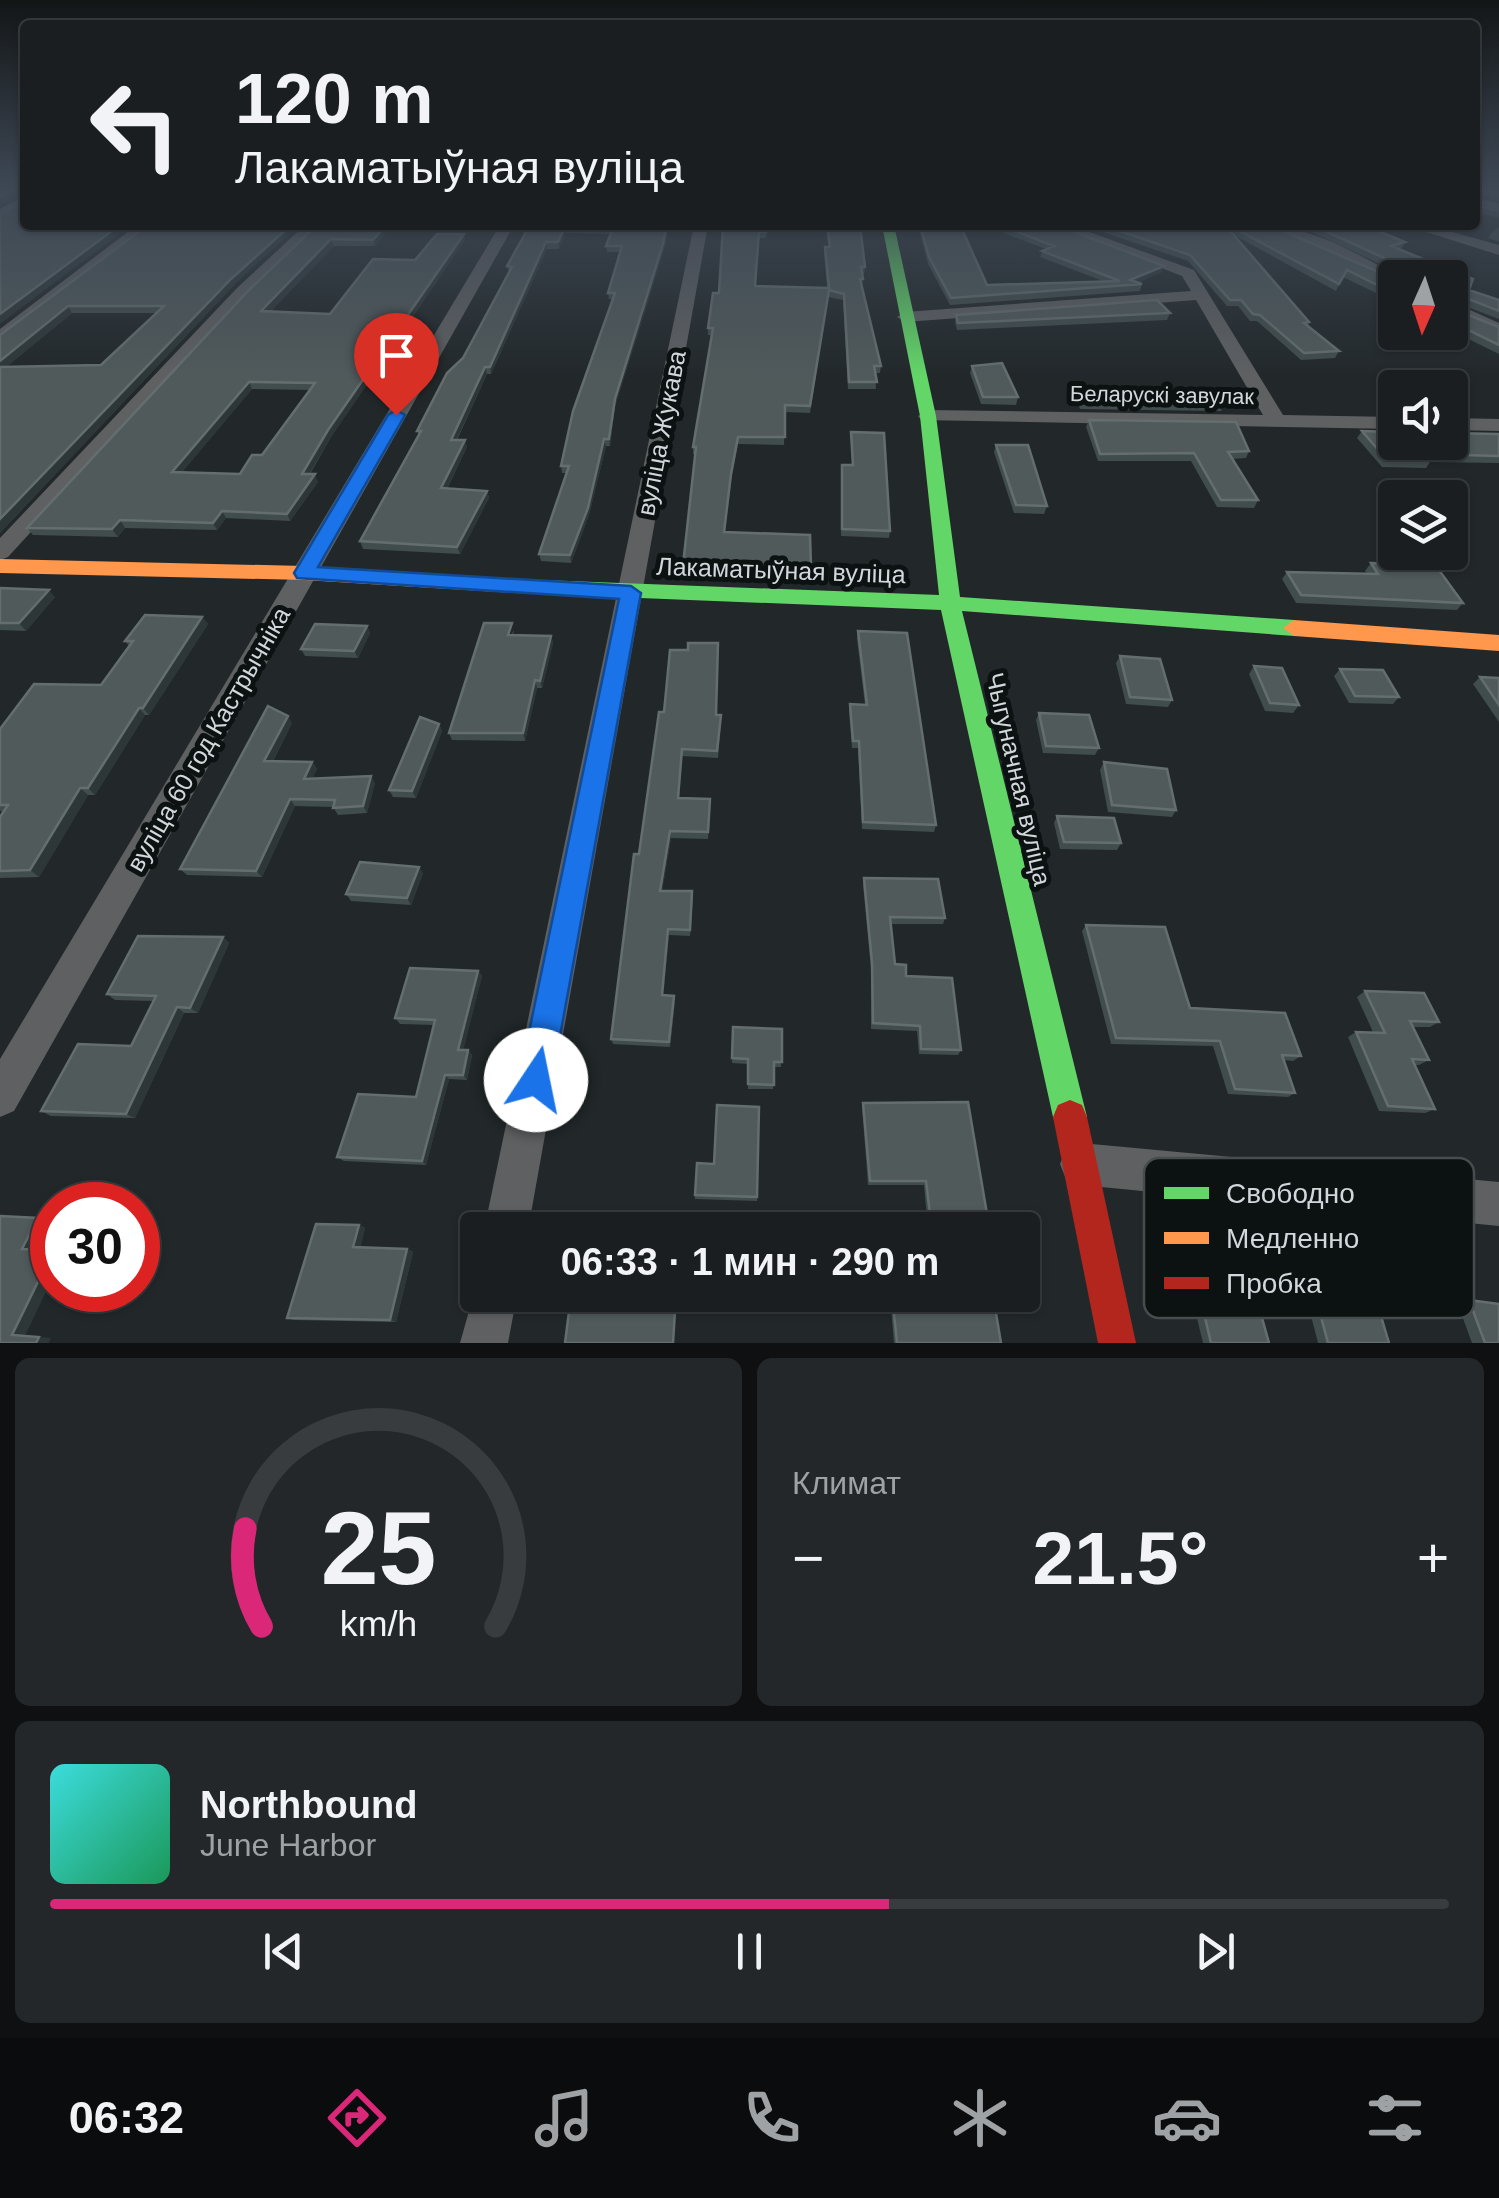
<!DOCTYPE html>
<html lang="ru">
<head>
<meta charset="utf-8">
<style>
	:root { --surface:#1a1e20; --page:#232729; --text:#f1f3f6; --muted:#9fa2a5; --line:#383c3e; --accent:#db2777 }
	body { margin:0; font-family:Arial,sans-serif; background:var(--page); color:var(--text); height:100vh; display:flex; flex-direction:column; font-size:38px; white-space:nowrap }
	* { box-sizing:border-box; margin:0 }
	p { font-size:32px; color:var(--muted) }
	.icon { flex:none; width:55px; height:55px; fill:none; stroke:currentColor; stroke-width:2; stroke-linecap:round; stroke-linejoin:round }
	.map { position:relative; height:1343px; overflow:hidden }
	.drawer { display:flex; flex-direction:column; gap:15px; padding:15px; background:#0e1012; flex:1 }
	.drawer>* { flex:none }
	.banner { position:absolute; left:20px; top:20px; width:1460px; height:210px; border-radius:10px; box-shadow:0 2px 8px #0004,0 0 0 2px var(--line); background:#1a1e20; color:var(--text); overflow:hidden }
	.needle { width:65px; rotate:183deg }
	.fabs { position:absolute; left:1378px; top:260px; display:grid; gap:20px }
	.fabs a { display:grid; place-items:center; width:90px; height:90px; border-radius:10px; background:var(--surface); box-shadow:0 2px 8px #0004,0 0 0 2px var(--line); font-size:50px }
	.speed { position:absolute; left:30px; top:1182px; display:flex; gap:20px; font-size:50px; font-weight:700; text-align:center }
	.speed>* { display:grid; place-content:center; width:130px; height:130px; border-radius:50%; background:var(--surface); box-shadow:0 2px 8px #0004,0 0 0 2px var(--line); line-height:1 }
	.speed .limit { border:15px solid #d22; background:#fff; color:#111 }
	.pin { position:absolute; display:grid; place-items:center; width:85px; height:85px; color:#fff; margin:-102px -42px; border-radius:50% 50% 50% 0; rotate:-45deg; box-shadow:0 0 10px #0007 }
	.pin .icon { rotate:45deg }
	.me { position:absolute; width:110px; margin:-55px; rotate:11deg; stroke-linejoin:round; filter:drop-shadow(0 0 8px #0008) }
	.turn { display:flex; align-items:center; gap:35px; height:210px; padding:0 50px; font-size:45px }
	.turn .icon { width:130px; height:130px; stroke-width:2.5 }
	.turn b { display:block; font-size:70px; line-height:85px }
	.big { font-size:75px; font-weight:700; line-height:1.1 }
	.drawer .widget { flex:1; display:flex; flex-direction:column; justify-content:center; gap:15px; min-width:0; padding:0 35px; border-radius:15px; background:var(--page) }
	.drawer .dial { align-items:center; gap:0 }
	.dial svg { height:260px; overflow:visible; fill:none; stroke:var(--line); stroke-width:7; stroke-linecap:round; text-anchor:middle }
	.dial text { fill:var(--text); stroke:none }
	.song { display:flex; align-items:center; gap:30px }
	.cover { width:120px; height:120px; border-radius:15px; background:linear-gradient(135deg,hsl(180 70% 55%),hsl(150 70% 35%)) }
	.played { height:10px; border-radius:5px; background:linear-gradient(90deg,var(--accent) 60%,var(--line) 60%) }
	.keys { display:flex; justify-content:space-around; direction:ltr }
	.heat { display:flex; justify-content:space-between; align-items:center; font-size:55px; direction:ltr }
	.drawer .tiles { flex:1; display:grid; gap:15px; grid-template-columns:1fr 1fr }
	.widget:last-child { grid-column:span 2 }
	.trip { position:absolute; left:460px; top:1212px; width:580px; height:100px; border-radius:10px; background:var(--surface); box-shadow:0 2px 8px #0004,0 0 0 2px var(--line); font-weight:700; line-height:100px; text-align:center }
	.menu { display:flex; height:160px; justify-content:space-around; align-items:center; background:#0a0c0d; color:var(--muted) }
	.menu .icon { width:70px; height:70px }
	.menu .selected { color:var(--accent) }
	.menu b { font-size:45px; color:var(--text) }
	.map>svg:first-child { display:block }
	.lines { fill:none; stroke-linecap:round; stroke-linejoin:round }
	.street { fill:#5e6062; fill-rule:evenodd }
	.fast { fill:#63d668; fill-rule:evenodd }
	.slow { fill:#ff974d; fill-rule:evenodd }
	.jam { fill:#b3261e; fill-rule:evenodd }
	.wall { fill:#414c4c; fill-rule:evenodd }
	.shaded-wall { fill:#2e3738 }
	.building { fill:#505a5b; stroke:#646e6f; stroke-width:2.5; fill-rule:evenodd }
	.route { fill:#1a73e8; stroke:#114b97; stroke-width:2.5 }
	.labels { text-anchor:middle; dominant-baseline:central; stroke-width:10; stroke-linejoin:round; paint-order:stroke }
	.far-street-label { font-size:22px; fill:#d1d7da; stroke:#0c1112 }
	.street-label { font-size:25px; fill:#d1d7da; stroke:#0c1112 }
	.key { fill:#0c1112; stroke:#474c4e; stroke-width:2.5 }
	.key-label { font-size:28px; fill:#d1d7da }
</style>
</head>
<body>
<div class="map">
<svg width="1499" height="1343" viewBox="0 0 1499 1343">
	<rect width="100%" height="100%" fill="#22282a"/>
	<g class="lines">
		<path class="street" d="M25 195V205L0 219V209Z
			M1475 197 1499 203V211L1475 205Z
			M137 225H153L0 342V329Z
			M305 225H320L249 294 8 557 0 560V538L237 288Z
			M500 225H514L14 1111 0 1117V1059Z
			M694 225H708L528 1230H484Z
			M1050 225H1070L1194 270 1283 415 1395 417V429L921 420 918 416 928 410 1263 415 1196 300 905 322 897 317 905 312 1191 291 1182 276Z
			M1262 225C1309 225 1360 255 1401 278H1395V285L1389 283Z
			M1404 225H1427L1499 245V255Z
			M1450 301 1499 323V335L1450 312Z
			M1450 418 1499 419V431L1450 430Z
			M1081 1143 1499 1182V1226L1081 1185 1066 1179 1060 1164 1066 1149Z
			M478 1279V1295H517L508 1343H460Z"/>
		<path class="fast" d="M882 225H894L936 416 960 597 1294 620 1305 628 1294 636 962 611 1087 1117 1082 1129 1070 1134 1058 1129 1053 1117 941 610 516 593 506 586 516 579 939 595 920 416Z"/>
		<path class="slow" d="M0 559 304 566 516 579 526 586 516 593 304 580 0 573Z
			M1294 620 1499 635V651L1294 636 1283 628Z"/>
		<path class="jam" d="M1070 1100 1082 1105 1087 1117 1136 1343H1098L1053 1117 1058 1105Z"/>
	</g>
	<path class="wall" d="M1475 188H1499V202L1476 193Z
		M1475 195 1476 201 1499 208V218L1475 212Z
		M148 225 234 285 0 533V335ZM72 313H157L101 365 6 367Z
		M317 225H392L375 246H334L270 312 330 314 415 260 464 234 465 240 331 437 310 474 318 482 290 521 226 518 217 530 125 528 118 537 33 535 27 528ZM252 389 310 390 262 455 240 474 182 472Z
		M530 225H669L664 250 615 406 610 446H606L589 515 571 563 541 561 539 554 567 473H562L561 466 613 299H609L608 293 620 252H607L606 246 610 234 566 233 559 249H547L491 374H487L457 440 467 447 447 489 487 491 489 498 460 554 363 549 360 541 419 436 417 431 463 358 509 273 507 266Z
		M723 225H767L766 238H759L755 286 827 288 824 253 825 247H829L826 225H860L865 267 864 274H862L863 279 862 286 881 366 880 373H875L876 389H848L843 300 828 297 810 413 785 412 784 445 738 444 731 481 725 532 811 567 810 574 684 572 683 565 695 454H693V447L711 335H708V328L719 293Z
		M918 225H960L987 285 1103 281 1040 257 1042 251 1046 249 982 225H1057L1162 272 1137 283 1142 284 1140 291 950 305 928 264Z
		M1082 225H1269L1395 279V302L1343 277 1336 291 1234 235 1309 322 1308 326 1339 351 1335 358 1301 360 1257 321H1250L1238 306H1227L1188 261Z
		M1289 225H1364L1405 242 1402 248 1399 249 1473 279 1469 290 1499 300V319L1452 301 1453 309 1499 327V354L1450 330V278H1403V275L1299 226Z
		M1499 227V242L1488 238 1492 232Z
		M1170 313 1167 320 957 330 955 322 956 315Z
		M972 366 1018 397 1016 405 981 404 970 373Z
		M1079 392 1224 404 1221 411 1080 409 1077 399Z
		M1089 420 1249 451 1246 458 1232 459 1258 500 1254 508 1217 507 1191 461H1098L1086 427Z
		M1362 431 1499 434V463L1430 462 1426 468 1382 467 1357 438Z
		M851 432 890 531 889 538 841 536 842 472 852 465Z
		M996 445 1047 506 1044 514 1014 513 994 452Z
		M1371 563 1463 603 1457 610 1296 603 1282 579 1287 572 1367 573 1365 571Z
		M0 588 55 597 26 631 0 630Z
		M202 617 208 624 149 715H145L95 795H88L39 877 0 878V817L4 812 0 811V729L101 685 129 646 125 641Z
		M367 626 370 633 358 658 305 656 301 649Z
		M514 630 513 635 551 636 553 643 542 688H537L525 741 452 740 449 733Z
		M858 631 936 825 934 832 862 829 858 748H852L849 712 850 704 865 705 857 639Z
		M1120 656 1172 700 1168 707 1126 704 1116 663Z
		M1254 666 1299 705 1293 713 1265 711 1249 674Z
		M1340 669 1399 697 1393 704 1349 703 1334 676Z
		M1480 677 1499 678V722L1473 684Z
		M659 712 716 715 721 722 718 758 682 756 679 798 710 806 708 839 671 838 662 891 693 898 690 936 669 935 663 995 675 1001 670 1047 613 1044 611 1039Z
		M1039 713 1099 748 1095 755 1043 753 1036 720Z
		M292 723 273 761 312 762 317 769 312 778 375 783 367 813 338 815 333 807 295 806 262 877 187 875 180 869Z
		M439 724 442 731 416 798 393 797 389 790Z
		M1104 762 1176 810 1172 817 1108 812 1100 770Z
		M1057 816 1121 843 1117 850 1060 849 1054 823Z
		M423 873 411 905 351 901 346 894Z
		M864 878 945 918 943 924H890L895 964 906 976 961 1050 958 1055 919 1054 917 1031 871 1029V969L863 885Z
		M1086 925 1190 1008 1301 1056 1293 1061 1284 1060 1295 1093 1288 1097 1228 1094 1213 1046 1111 1044 1082 931Z
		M223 937 229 943 198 1013H184L135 1118 51 1116 41 1111 131 1046 153 1001 115 1000 107 994Z
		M478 971 482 976 463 1050H468L472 1055 467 1080 449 1079 426 1165 344 1161 337 1157 416 1097 434 1025 400 1024 395 1018Z
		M1365 991 1439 1022 1430 1027H1413L1429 1060 1419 1065H1415L1435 1109 1425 1113 1379 1111 1348 1037 1356 1032H1373L1357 997Z
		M733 1027 782 1029 781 1067H774L773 1089H748V1064L732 1063Z
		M863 1103 987 1214 983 1217 927 1218 924 1185H868L862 1107Z
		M759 1107 757 1201 695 1199V1195Z
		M359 1225 365 1228 360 1247 407 1249 413 1252 396 1322 294 1320 287 1318Z
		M1193 1267 1269 1343H1203L1185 1269Z
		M1313 1287 1389 1343H1318L1304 1289Z
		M890 1295H993L1001 1343H894Z
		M1469 1300 1499 1343H1472L1457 1302Z"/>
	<path class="shaded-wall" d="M16 188H21L23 192 0 205V197Z
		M120 225H131L0 324V314Z
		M291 225H299L234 285 0 533V519L231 279Z
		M386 225H392L375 246 373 240Z
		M667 225H669L664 250 615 406 610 446 609 439 615 399Z
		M565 227 566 233 559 249 558 242Z
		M464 234 465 240 331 437 305 481 302 474 328 430Z
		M331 239 334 246 264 318 261 311Z
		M546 242 547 249 491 374 490 367Z
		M1164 266 1162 272 1132 285 1130 280Z
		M68 306 72 313 0 372V361Z
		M485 367 487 374 453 447 451 440Z
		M249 382 252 389 176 479 172 472Z
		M738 437V444L731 481 725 539 731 474Z
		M604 439 606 446 589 515 571 563 570 555Z
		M465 440 467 447 443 496 441 488Z
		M315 474 318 482 290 521 287 514Z
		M487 491 489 498 460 554 457 547Z
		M222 511 226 518 217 530 213 523Z
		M120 520 125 528 118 537 112 529Z
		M49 590 55 597 26 631 19 623Z
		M202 617 208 624 149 715 143 708Z
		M367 626 370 633 358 658 354 651Z
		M551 636 553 643 542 688 540 681Z
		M535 680 537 688 525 741 523 733Z
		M139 708 145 715 95 795 88 788Z
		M288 716 292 723 269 768 264 761Z
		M439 724 442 731 416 798 412 791Z
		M312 762 317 769 309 786 304 779Z
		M371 776 375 783 367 813 363 806Z
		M80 788 88 795 39 877 30 870Z
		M290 799 295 806 262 877 256 871Z
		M670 831 671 838 661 897 660 891Z
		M419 867 423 873 411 905 407 898Z
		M668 929 669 935 663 1001 662 995Z
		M223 937 229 943 198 1013 190 1008Z
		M478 971 482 976 462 1055 458 1050Z
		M674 996 675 1001 670 1047 669 1042Z
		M177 1007 184 1013 135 1118 126 1114Z
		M468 1050 472 1055 467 1080 463 1075Z
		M445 1075 449 1079 426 1165 422 1161Z
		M38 1218 49 1222 34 1252 22 1249Z
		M359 1225 365 1228 360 1250 353 1247Z
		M407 1249 413 1252 396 1322 390 1320Z
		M52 1253V1279L25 1336 12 1335Z
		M39 1337 51 1338 49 1343H36Z"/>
	<path class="building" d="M0 188H16L0 197Z
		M25 188V225H120L0 314V214L23 202Z
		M1481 188H1499V194Z
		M1475 195 1476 201 1499 208V211L1475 205Z
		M148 225H291L231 279 0 519V367L101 365 164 306H68L0 361V335Z
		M317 225H386L373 240 331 239 261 311 330 314 373 259 415 260 437 234H464L328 430 302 474H315L287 514 222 511 213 523 120 520 112 529 27 528 249 290ZM249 382 315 383 262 455H252L240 474 172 472Z
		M530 225H667L663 244 615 399 609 439H604L588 508 570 555 539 554 569 466H561L573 411 615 293H608L622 246H606L613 228 565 227 558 242H546L490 367H485L451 440H465L441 488 487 491 457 547 360 541 421 431H417L447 373 463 358 512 267 507 266Z
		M723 225H767L766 232H759L755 286 829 288 825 247H830L827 225H860L865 267H861L863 279H860L881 366H874L877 382H849L844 294 829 290 810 406 785 405V437H738L731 474 724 532 810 535 811 567 683 565 696 447H693L713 328H708L713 293H719Z
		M920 225H960L987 285 1120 281 1042 251 1054 246 999 225H1057L1164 266 1130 280 1142 284 951 298 929 257Z
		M1102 225H1225L1309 322 1304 323 1339 351 1304 353 1260 315 1253 314 1241 300H1230L1190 255Z
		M1228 225H1269L1395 279V294L1347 270 1339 284Z
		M1312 225H1364L1405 242 1391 246 1473 279 1469 290 1499 300V311L1451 292 1453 309 1499 327V345L1450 321V278H1404L1408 274 1406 268Z
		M1157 300 1170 313 958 323 956 315Z
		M1002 363 1018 397H983L972 366Z
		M1217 391 1224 404 1082 401 1079 392Z
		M1089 420 1236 422 1249 451 1228 452 1258 500H1221L1194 453 1100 454Z
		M1362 431 1395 432V442H1450V433L1499 434V456L1425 454 1431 460H1387Z
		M851 432 884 433 890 531 842 529V465H853Z
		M996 445H1028L1047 506 1016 505Z
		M1371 563 1436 566 1463 603 1301 595 1287 572 1378 574Z
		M0 588 49 590 19 623H0Z
		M145 615 202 617 143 708H139L88 788H80L30 870 0 871V817L8 805H0V729L34 684 101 685 133 641H125Z
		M484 623H512L508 635 551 636 540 681 535 680 523 733H449Z
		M315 624 367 626 354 651 301 649Z
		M858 631 907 633 936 825 863 822 859 741H853L850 704 867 705Z
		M688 643H718L716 715H721L717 751 682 749 678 798 710 799 708 832 670 831 660 891H692L690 930 668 929 662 995 674 996 669 1042 611 1039 634 854H639L659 712H664L670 650H688Z
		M1120 656 1160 659 1172 700 1130 697Z
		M1254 666 1282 668 1299 705 1270 703Z
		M1340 669 1383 670 1399 697 1355 696Z
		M1480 677 1499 678V705Z
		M268 706 288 716 264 761 312 762 304 779 371 776 363 806 333 808 335 800 290 799 256 871 180 869Z
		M1039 713 1089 715 1099 748 1046 746Z
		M420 717 439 724 412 791 389 790Z
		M1104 762 1167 769 1176 810 1112 805Z
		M1057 816 1114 818 1121 843 1064 842Z
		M360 862 419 867 407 898 346 894Z
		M864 878 938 879 945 918 890 917 895 964 906 965V976L952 978 961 1050 921 1049 920 1026 873 1023 872 963Z
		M1086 925 1165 927 1190 1008 1285 1013 1301 1056 1282 1055 1295 1093 1235 1089 1220 1041 1116 1038Z
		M138 936 223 937 190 1008 177 1007 126 1114 41 1111 78 1044 131 1046 156 996 107 994Z
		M410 968 478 971 458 1050H468L463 1075H445L422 1161 337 1157 358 1094 416 1097 435 1020 395 1018Z
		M1365 991 1424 993 1439 1022 1410 1021 1429 1060 1412 1059 1435 1109 1388 1106 1356 1032 1385 1033Z
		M733 1027 782 1029V1062H774V1085L748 1084V1059L732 1058Z
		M968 1102 987 1214H930L926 1181H870L863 1103Z
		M717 1105 759 1107 757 1197 695 1195 697 1163 714 1164Z
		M0 1216 38 1218 22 1249 52 1250V1253L12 1335 39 1337 36 1343H0Z
		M316 1224 359 1225 353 1247 407 1249 390 1320 287 1318Z
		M1193 1267 1249 1271 1269 1343H1211Z
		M1313 1287 1375 1296 1389 1343H1328Z
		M631 1295H676L673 1343H565L571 1296 631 1298Z
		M892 1295H993L1001 1343H897Z
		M1469 1300 1499 1304V1343H1485Z"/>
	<linearGradient id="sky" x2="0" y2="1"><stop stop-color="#131617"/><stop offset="0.5" stop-color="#3e4855"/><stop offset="1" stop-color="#3e4855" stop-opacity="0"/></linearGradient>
	<rect width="1499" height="376" fill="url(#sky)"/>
	<path class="route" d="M396 410 405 415 318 567 631 586 641 593 552 1080 547 1092 536 1096 524 1092 519 1080 619 599 297 578 294 573 388 415Z"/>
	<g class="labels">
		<g class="far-street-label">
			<text transform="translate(1162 395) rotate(1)">Беларускі завулак</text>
		</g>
		<g class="street-label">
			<text transform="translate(661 433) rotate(-79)">вуліца Жукава</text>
			<text transform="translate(781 570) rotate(2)">Лакаматыўная вуліца</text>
			<text transform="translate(208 739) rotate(-60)">вуліца 60 год Кастрычніка</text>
			<text transform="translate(1019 779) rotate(77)">Чыгуначная вуліца</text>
		</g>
	</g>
	<rect x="1144" y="1158" width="330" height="160" rx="15" class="key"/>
	<rect x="1164" y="1187" width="45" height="12" fill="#63d668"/>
	<rect x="1164" y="1232" width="45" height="12" fill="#ff974d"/>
	<rect x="1164" y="1277" width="45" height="12" fill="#b3261e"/>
	<g class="key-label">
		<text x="1226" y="1203">Свободно</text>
		<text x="1226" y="1248">Медленно</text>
		<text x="1226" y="1293">Пробка</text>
	</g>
</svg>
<div class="fabs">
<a><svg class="needle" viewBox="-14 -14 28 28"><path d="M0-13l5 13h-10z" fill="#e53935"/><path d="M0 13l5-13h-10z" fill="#9fa2a5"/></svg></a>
<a><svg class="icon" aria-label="sound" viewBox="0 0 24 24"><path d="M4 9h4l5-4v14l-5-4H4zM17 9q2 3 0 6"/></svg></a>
<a><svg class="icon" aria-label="layers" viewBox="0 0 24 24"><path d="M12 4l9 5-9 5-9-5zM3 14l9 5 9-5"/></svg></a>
</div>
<div class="speed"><div class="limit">30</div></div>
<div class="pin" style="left:396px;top:415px;background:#d93025"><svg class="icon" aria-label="arrive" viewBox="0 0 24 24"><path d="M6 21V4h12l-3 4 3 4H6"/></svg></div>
<svg class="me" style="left:536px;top:1080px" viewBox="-20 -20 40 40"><circle r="19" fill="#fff"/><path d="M0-13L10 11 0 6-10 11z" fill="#1a73e8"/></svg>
<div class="trip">06:33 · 1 мин · 290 m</div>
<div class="banner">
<div class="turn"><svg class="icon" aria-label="left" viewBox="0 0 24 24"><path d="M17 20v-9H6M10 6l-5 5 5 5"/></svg><div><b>120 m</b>Лакаматыўная вуліца</div></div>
</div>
</div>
<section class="drawer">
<div class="tiles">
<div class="widget dial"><svg viewBox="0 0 100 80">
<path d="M14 69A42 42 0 1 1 86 69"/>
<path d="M14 69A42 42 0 0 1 9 39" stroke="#db2777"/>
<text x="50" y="56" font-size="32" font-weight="700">25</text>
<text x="50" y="72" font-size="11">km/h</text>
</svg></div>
<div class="widget"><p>Климат</p>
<div class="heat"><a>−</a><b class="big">21.5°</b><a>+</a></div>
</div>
<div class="widget">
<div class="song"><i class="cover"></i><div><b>Northbound</b><p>June Harbor</p></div></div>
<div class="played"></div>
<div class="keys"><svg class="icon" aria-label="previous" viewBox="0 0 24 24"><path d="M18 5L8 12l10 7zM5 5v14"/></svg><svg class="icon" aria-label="pause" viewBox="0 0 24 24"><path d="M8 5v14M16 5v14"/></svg><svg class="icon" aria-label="next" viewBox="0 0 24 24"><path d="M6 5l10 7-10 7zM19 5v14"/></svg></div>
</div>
</div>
</section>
<nav class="menu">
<b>06:32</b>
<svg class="icon selected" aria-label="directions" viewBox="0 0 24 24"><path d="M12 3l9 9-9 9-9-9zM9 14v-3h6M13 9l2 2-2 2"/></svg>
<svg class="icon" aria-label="music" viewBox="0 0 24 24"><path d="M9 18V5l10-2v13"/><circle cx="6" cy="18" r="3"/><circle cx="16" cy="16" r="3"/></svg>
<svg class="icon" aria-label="phone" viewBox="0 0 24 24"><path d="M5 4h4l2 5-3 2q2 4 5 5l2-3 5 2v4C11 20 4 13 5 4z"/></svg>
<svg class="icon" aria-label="climate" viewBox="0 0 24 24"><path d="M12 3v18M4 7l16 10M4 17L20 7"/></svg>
<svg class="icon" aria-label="car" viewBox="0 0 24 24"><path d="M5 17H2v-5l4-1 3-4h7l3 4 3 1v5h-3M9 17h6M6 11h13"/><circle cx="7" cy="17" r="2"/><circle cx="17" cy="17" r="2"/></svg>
<svg class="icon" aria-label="filters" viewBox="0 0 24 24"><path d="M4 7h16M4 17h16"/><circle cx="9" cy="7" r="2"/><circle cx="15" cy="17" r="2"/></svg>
</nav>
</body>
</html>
